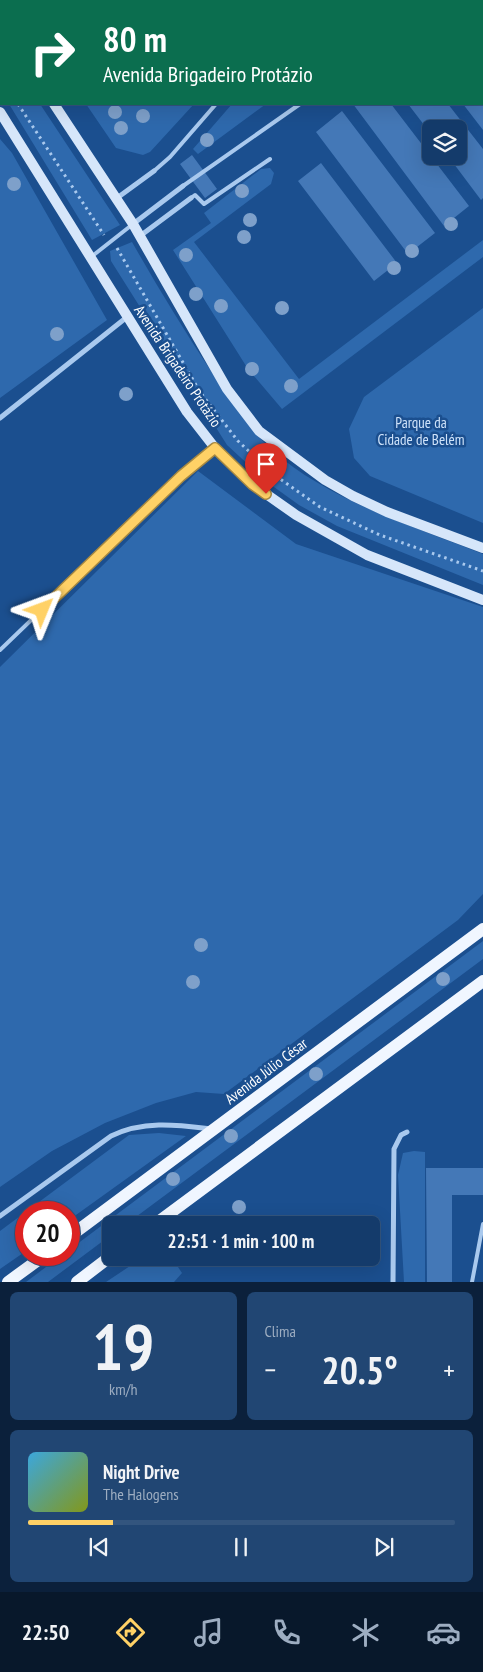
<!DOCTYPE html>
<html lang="pt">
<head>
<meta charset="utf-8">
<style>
	:root { --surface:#143b6b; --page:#214673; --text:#f1f3f6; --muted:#9dadc1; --line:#33557e; --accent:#ffd166 }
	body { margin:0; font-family:"PT Sans Narrow",sans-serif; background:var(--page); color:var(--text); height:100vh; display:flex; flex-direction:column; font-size:19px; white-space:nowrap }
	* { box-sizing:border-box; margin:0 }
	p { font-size:16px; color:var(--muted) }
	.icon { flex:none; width:28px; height:28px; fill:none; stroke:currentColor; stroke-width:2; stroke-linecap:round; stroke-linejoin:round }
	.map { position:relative; height:1282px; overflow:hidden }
	.panel { display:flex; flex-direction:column; gap:10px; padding:10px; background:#0b203b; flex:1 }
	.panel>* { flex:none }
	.hud { position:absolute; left:0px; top:0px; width:484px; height:105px; box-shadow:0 5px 20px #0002,0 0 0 1px var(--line); background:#0b6e4f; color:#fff; overflow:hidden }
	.fabs { position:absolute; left:422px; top:120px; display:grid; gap:10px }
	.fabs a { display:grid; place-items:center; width:45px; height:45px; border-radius:8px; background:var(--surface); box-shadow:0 5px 20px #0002,0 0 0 1px var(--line); font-size:25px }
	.speed { position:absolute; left:15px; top:1201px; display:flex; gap:10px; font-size:25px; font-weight:700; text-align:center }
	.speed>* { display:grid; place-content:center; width:65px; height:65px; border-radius:50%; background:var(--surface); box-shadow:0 5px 20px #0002,0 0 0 1px var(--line); line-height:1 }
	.speed .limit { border:8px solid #d22; background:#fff; color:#111 }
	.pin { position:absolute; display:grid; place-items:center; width:42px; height:42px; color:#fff; margin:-51px -21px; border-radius:50% 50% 50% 0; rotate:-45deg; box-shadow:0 0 5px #0007 }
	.pin .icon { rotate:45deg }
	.me { position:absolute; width:55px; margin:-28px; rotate:46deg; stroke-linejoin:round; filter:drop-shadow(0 0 4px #0008) }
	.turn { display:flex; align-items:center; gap:18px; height:105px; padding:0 20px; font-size:22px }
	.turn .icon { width:65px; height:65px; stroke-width:2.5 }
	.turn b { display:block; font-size:35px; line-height:42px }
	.big { font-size:38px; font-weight:800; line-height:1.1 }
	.panel .widget { flex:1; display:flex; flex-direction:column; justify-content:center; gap:8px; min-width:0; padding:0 18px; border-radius:8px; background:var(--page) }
	.panel .dial { align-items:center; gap:0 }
	.dial b { font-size:65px; line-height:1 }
	.song { display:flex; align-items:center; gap:15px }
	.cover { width:60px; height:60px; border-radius:8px; background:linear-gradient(135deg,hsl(200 70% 55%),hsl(70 70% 35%)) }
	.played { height:5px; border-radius:2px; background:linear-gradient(90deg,var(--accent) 20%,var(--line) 20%) }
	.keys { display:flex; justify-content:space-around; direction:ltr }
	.heat { display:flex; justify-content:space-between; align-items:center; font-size:28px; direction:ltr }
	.panel .tiles { flex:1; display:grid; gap:10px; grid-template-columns:1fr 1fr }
	.widget:last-child { grid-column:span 2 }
	.trip { position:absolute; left:102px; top:1216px; width:278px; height:50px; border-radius:8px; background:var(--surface); box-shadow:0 5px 20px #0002,0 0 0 1px var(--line); font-weight:800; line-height:50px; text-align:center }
	.tabs { display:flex; height:80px; justify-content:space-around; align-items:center; background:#08182b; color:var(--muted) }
	.tabs .icon { width:35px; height:35px }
	.tabs .on { color:var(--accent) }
	.tabs b { font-size:22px; color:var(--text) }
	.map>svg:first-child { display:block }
	.green { fill:#2e69ad }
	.building { fill:#4478b7 }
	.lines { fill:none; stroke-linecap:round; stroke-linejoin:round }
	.path { stroke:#a9c9ee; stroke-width:3; stroke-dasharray:2.5 4; stroke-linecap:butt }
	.service { stroke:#a9c9ee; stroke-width:4 }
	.minor { stroke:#a9c9ee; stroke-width:5 }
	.secondary { stroke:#d6e6fa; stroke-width:10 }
	.primary { stroke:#f0f6ff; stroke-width:12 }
	.tree { fill:#7ea0ca }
	.route-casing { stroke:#a68842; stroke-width:12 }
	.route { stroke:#ffd166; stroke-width:9 }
	.labels { text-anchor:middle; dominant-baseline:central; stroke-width:5; stroke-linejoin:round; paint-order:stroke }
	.street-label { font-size:15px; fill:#fff; stroke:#1b4f8f }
	.park-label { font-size:15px; fill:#cfe3fa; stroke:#1b4f8f }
</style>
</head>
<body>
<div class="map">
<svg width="483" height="1282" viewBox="0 0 483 1282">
	<rect width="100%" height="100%" fill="#1b4f8f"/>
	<path class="green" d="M9 104H40L120 225 92 240Z
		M86 104H194L150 152 143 155 116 148Z
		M232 104H266L198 154 193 149Z
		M0 139 12 153 107 320 0 398Z
		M270 168 274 173 271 184 194 242 299 379 483 240V257L282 409 248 369 173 250 211 223 204 213 261 169Z
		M132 242C157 286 183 329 211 371 229 399 247 426 271 449 325 499 415 527 483 554V585L337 526 299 505 267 482 227 445 111 261 110 251Z
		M483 308V523L370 476 354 458 349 429 364 397Z
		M198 471 296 544 483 607V894L458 920 224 1094 196 1092 156 1103 105 1123 52 1151 0 1187V667Z
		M483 941V959L125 1225H111V1235L48 1282H26L62 1255H69V1250Z
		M159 1133 186 1136 69 1220V1212H26V1251L0 1269V1231L129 1135Z
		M414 1151 425 1152V1282H404L398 1175 403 1153Z
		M142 1258H172L182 1273 174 1282H106Z"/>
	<path class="building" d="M353 104H391L469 206 444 226Z
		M408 104H448L483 149V198L481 200 448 156H459V129H431V134Z
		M463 104H483V130Z
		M342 111 435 233 408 254 316 132Z
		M192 155 217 189 205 198 180 164Z
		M321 163 397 263 374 281 298 181Z
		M426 1168H483V1195H452V1282H427Z"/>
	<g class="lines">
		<path class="path" d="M0 67 1 69
			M18 104 104 235
			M117 248 200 392 238 441 273 474 320 507 380 535 483 571"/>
		<path class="service" d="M305 1 306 0
			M438 1 439 0
			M154 171 170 157 216 104
			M183 186 300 104
			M191 198 195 195 204 204 270 159
			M91 257 133 224
			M0 650 181 476 213 449
			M472 1282 483 1224"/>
		<path class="minor" d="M117 198 154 171
			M133 224 183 186
			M140 236 191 198
			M0 418 127 317
			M0 1216 111 1136C144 1120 178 1125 212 1129
			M393 1282 394 1149 401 1135 407 1132"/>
		<path class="secondary" d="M5 0V1
			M54 104 133 224 227 389 259 431 325 480 353 496 387 512 483 548
			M0 112 187 412 215 448 252 484 296 515 367 555 483 600"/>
		<path class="primary" d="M154 1225 483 981
			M69 1237 483 929
			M8 1282 45 1255
			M77 1282 111 1256"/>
	</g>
	<g class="tree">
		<circle cx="115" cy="112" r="7"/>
		<circle cx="143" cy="116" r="7"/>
		<circle cx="121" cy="128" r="7"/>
		<circle cx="207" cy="140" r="7"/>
		<circle cx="14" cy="184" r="7"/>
		<circle cx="242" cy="191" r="7"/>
		<circle cx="250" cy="220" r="7"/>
		<circle cx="451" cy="224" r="7"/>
		<circle cx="244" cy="237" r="7"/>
		<circle cx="412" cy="251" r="7"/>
		<circle cx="186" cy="255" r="7"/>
		<circle cx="394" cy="268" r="7"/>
		<circle cx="196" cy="294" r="7"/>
		<circle cx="221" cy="306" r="7"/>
		<circle cx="282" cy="308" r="7"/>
		<circle cx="57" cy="334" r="7"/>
		<circle cx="252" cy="369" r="7"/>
		<circle cx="291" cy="386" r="7"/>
		<circle cx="126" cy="394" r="7"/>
		<circle cx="201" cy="945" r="7"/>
		<circle cx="443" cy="979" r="7"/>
		<circle cx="193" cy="982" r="7"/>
		<circle cx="316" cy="1074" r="7"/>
		<circle cx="231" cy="1136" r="7"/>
		<circle cx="173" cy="1179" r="7"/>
		<circle cx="239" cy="1207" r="7"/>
	</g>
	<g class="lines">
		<defs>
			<path id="route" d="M42 610 181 476 215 448 252 484 266 494"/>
		</defs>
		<use href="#route" class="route-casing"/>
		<use href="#route" class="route"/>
	</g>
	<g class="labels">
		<g class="street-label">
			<text transform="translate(178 366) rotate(56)">Avenida Brigadeiro Protázio</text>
			<text transform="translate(266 1071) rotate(-37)">Avenida Júlio César</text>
		</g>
		<g class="park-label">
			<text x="421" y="422">Parque da<tspan x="421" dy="17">Cidade de Belém</tspan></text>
		</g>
	</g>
</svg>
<div class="fabs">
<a><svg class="icon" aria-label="layers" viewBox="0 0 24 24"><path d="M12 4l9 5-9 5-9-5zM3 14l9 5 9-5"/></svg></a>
</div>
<div class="speed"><div class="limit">20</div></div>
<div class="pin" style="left:266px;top:494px;background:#d93025"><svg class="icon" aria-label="arrive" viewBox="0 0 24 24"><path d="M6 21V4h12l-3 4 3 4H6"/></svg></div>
<svg class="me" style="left:42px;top:610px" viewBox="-20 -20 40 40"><path d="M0-17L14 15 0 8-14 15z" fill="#ffd166" stroke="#fff" stroke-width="4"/></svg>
<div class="trip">22:51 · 1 min · 100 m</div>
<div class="hud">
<div class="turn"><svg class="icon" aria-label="right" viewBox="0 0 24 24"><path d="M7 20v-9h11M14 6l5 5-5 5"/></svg><div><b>80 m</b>Avenida Brigadeiro Protázio</div></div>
</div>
</div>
<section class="panel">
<div class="tiles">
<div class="widget dial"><b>19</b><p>km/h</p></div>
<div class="widget"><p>Clima</p>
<div class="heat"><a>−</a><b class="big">20.5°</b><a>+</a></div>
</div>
<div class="widget">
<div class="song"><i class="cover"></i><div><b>Night Drive</b><p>The Halogens</p></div></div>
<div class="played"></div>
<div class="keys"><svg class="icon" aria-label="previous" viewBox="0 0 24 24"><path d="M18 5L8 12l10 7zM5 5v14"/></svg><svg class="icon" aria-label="pause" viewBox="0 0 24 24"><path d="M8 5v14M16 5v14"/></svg><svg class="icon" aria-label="next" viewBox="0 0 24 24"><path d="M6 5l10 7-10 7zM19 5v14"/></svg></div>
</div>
</div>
</section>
<nav class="tabs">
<b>22:50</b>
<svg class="icon on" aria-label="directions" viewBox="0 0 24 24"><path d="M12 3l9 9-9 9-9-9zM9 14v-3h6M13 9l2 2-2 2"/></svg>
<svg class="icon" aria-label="music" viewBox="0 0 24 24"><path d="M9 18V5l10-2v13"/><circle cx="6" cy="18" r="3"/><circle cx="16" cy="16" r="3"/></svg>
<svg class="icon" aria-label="phone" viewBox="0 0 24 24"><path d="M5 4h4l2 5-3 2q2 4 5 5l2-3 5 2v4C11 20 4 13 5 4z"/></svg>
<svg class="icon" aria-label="climate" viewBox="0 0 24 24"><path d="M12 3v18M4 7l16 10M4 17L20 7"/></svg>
<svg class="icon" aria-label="car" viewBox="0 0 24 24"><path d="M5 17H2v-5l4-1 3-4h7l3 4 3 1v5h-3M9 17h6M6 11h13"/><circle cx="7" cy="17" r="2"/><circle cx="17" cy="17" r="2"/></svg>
</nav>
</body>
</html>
